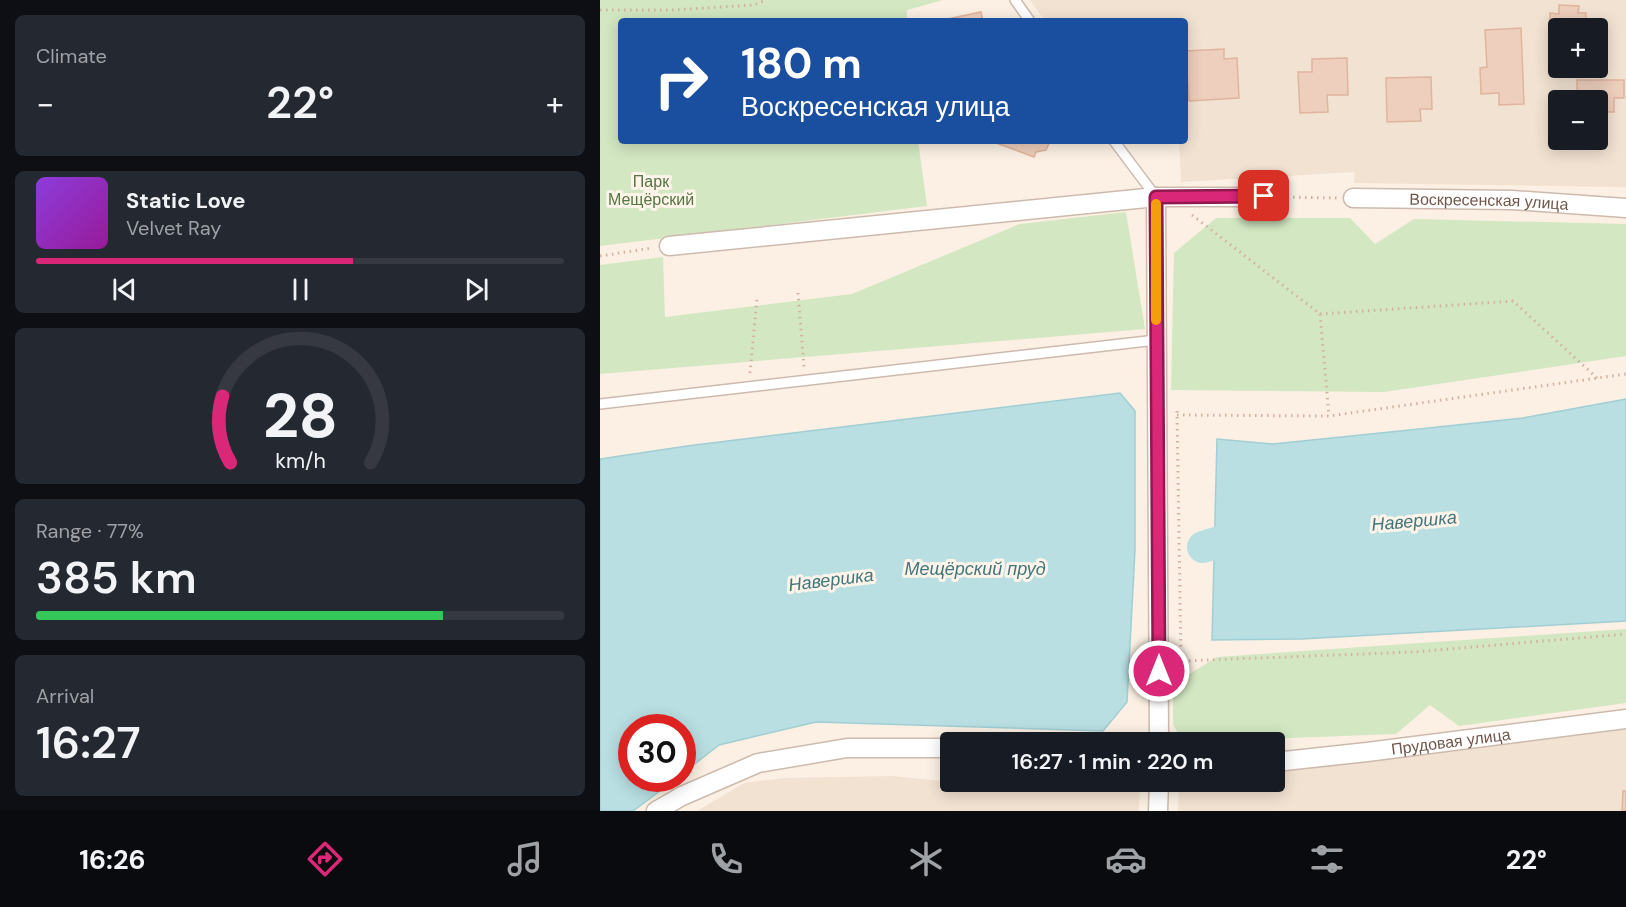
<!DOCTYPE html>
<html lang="en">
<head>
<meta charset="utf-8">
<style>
	:root { --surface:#171b24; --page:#242831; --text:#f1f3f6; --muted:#9ea1a6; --line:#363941; --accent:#db2777 }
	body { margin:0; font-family:"DM Sans",sans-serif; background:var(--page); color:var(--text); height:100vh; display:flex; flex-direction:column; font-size:22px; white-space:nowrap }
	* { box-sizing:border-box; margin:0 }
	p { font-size:20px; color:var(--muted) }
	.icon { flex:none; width:33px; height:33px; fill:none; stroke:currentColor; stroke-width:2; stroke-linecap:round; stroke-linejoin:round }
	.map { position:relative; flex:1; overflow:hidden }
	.drawer { display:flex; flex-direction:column; gap:15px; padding:15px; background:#0d0f14; width:600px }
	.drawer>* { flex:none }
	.top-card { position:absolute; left:18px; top:18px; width:570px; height:126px; border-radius:6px; box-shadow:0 3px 15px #0003; background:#1a4fa0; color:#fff; overflow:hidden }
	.controls { position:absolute; left:948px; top:18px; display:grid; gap:12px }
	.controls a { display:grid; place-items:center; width:60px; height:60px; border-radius:6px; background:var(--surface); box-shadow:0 3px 15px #0003; font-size:30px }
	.speed { position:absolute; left:18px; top:714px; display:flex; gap:12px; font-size:30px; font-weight:700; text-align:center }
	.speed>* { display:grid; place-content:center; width:78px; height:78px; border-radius:50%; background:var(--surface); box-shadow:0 3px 15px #0003; line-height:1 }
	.speed .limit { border:9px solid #d22; background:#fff; color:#111 }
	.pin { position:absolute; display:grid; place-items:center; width:51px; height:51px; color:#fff; margin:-26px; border-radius:12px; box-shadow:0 3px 9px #0006 }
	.me { position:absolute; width:66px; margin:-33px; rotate:0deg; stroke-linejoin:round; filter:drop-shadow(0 0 4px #0008) }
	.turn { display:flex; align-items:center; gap:21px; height:126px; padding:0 24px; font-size:27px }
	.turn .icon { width:78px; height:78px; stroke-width:2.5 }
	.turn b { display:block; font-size:42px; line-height:51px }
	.big { font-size:45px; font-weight:600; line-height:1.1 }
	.drawer .tile { flex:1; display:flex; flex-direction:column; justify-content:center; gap:9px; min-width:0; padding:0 21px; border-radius:9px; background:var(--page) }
	.drawer .dial { align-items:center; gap:0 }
	.dial svg { height:156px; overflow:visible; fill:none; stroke:var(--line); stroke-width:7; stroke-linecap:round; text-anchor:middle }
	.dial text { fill:var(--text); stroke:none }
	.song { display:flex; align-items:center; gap:18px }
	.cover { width:72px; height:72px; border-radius:9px; background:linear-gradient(135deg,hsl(270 70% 55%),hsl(300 70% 35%)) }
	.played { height:6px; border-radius:3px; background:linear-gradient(90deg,var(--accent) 60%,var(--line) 60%) }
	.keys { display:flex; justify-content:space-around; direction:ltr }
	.heat { display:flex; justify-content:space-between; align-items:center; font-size:33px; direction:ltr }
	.charge { height:9px; border-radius:4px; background:linear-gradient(90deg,#34c759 77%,var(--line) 0) }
	.trip { position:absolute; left:340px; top:732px; width:345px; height:60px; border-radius:6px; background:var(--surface); box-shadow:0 3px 15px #0003; font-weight:600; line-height:60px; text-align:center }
	.menu { display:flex; height:96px; justify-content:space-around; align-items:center; background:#090b0e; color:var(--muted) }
	.menu .icon { width:42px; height:42px }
	.menu .active { color:var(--accent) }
	.menu b { font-size:27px; color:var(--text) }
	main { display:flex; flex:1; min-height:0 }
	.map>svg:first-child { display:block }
	.residential { fill:#f2e2d2; fill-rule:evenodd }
	.green { fill:#d3e7c2 }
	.water { fill:#b9dfe3; stroke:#a0ced4; stroke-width:1.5 }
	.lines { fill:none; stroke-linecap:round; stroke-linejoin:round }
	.river { stroke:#b9dfe3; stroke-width:32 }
	.building { fill:#eecebc; stroke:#e0b49e; stroke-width:1.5 }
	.service-casing { stroke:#cdbaad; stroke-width:12 }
	.minor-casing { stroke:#cdbaad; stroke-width:21 }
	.path { stroke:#d3b1a0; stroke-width:3; stroke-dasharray:1.5 4.5; stroke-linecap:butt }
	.service { stroke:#fff; stroke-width:9 }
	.minor { stroke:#fff; stroke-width:18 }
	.route-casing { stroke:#8e194d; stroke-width:15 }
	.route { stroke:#db2777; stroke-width:10 }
	.slow { stroke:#f59e0b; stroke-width:10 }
	.labels { text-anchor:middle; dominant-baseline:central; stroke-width:6; stroke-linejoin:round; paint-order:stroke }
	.park-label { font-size:16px; fill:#547643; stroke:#fef4e9 }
	.street-label { font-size:16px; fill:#71564b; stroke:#fef4e9 }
	.water-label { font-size:18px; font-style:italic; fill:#43767c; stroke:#fef4e9 }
</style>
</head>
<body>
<main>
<section class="drawer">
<div class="tile"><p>Climate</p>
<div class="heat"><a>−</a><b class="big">22°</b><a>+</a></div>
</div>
<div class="tile">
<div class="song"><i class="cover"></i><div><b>Static Love</b><p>Velvet Ray</p></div></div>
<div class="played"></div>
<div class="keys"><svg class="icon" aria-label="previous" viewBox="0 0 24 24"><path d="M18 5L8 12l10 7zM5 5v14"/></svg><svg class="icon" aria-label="pause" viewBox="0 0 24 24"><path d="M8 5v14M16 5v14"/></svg><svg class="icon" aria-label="next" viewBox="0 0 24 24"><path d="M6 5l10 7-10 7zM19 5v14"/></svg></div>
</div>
<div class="tile dial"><svg viewBox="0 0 100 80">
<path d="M14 69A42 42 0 1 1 86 69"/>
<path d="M14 69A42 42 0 0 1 10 35" stroke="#db2777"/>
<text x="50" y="56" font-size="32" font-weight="700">28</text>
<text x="50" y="72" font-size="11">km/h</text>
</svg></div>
<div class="tile"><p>Range · 77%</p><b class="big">385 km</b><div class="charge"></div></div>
<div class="tile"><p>Arrival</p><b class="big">16:27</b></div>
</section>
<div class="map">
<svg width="1026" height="811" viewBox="0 0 1026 811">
	<rect width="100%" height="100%" fill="#fbf0e3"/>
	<path class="residential" d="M430 0H1026V187L754 183 755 172 581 182 579 141H585V21H445ZM958 28H998V68H958ZM958 100H998V140H958Z
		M1026 723V811H578L579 782H675V768Z
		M293 776 351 782H540L539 811H97L144 783 184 778Z"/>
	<path class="green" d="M0 0H343L307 10V21H21V141H318L327 206 0 246Z
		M526 212 545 329 0 374V265L63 257 65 317 252 294 420 224Z
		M616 218H750L775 244 814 219 1026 224V356L784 392 571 390 574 253Z
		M1026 629V703L859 726 830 705 796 734 584 742 573 725V684L617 657Z"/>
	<path class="water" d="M520 393 535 411V549L527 702 503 731 216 722 119 745 83 773 82 728H32V778L76 779 33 811H0V459L87 446Z
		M1026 399V621L701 639 612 640 617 439 673 444 800 431 923 418Z"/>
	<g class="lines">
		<path class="river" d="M603 547 635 537 655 535"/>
	</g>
	<path class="building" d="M959 5 979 6 978 13H986L985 28H958V48H949L950 13 959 14Z
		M381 12 383 21H338Z
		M921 28 924 104 899 105V93L881 94 880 68 887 67 885 30Z
		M624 49V59L637 58 639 98 589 101 586 51Z
		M747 58 748 95H727L728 112 700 113 698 72H712V59Z
		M831 77 832 109H820L821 121 787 122 786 78Z
		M977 80H1024V98H1014V112H998V100H977Z
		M391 141H450L446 150 436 152 434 157Z
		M1023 791H1026V811H1022Z"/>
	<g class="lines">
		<defs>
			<path id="service" d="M415 0 430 21
				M514 141 556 197
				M0 404 556 340"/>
			<g id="minor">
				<path d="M556 197 559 742"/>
				<path id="s1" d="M753 198 912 200 1026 208"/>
				<path d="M69 246 556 197H664"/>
				<path id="s2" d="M675 762 767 752 1026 719"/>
				<path d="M56 811 82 796 158 763 247 748H351"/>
				<path d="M558 811 559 782"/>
			</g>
		</defs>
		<use href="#service" class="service-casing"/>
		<use href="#minor" class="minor-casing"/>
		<path class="path" d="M0 10H72L154 5 166 0
			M681 197 738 198
			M592 215 720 314 729 416
			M0 256 52 248
			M198 293 204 367
			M720 314 913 301 997 378
			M150 373 157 298
			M577 411 581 661 814 652 1026 634
			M577 415 729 416 1026 374"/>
		<use href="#service" class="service"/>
		<use href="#minor" class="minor"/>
	</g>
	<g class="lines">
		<defs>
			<path id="route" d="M559 671 556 197 664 196"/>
		</defs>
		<use href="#route" class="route-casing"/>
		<use href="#route" class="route"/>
		<path class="slow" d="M556 204V320"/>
	</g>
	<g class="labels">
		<g class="park-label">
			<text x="51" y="181">Парк<tspan x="51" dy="18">Мещёрский</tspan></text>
		</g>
		<g class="street-label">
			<text stroke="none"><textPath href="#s1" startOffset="136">Воскресенская улица</textPath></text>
			<text stroke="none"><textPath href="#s2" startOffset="177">Прудовая улица</textPath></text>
		</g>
		<g class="water-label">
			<text transform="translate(814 521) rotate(-5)">Навершка</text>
			<text x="375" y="569">Мещёрский пруд</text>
			<text transform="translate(231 580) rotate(-7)">Навершка</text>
		</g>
	</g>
</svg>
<div class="controls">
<a>+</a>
<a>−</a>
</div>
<div class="speed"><div class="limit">30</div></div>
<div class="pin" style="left:664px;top:196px;background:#d93025"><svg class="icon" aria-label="arrive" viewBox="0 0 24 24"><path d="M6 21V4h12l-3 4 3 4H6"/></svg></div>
<svg class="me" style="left:559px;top:671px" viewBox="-20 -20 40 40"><circle r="17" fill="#db2777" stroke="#fff" stroke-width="3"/><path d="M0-11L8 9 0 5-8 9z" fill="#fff"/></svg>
<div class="trip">16:27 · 1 min · 220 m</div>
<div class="top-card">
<div class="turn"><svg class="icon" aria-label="right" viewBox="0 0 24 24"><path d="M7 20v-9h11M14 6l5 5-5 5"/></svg><div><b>180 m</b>Воскресенская улица</div></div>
</div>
</div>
</main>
<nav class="menu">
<b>16:26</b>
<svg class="icon active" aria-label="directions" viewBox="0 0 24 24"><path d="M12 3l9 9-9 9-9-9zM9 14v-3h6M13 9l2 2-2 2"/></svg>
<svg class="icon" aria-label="music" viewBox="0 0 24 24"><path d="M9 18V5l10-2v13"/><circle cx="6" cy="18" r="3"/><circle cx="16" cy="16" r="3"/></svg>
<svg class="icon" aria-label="phone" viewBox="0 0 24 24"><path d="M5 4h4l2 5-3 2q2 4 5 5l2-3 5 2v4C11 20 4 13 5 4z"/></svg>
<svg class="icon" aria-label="climate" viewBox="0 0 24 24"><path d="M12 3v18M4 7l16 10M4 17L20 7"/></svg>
<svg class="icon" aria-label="car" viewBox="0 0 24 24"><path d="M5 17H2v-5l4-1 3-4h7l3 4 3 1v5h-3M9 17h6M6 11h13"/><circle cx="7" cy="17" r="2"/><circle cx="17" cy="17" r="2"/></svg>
<svg class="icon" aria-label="filters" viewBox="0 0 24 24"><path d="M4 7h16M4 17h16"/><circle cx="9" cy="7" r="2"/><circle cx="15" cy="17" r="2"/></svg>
<b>22°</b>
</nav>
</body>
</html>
